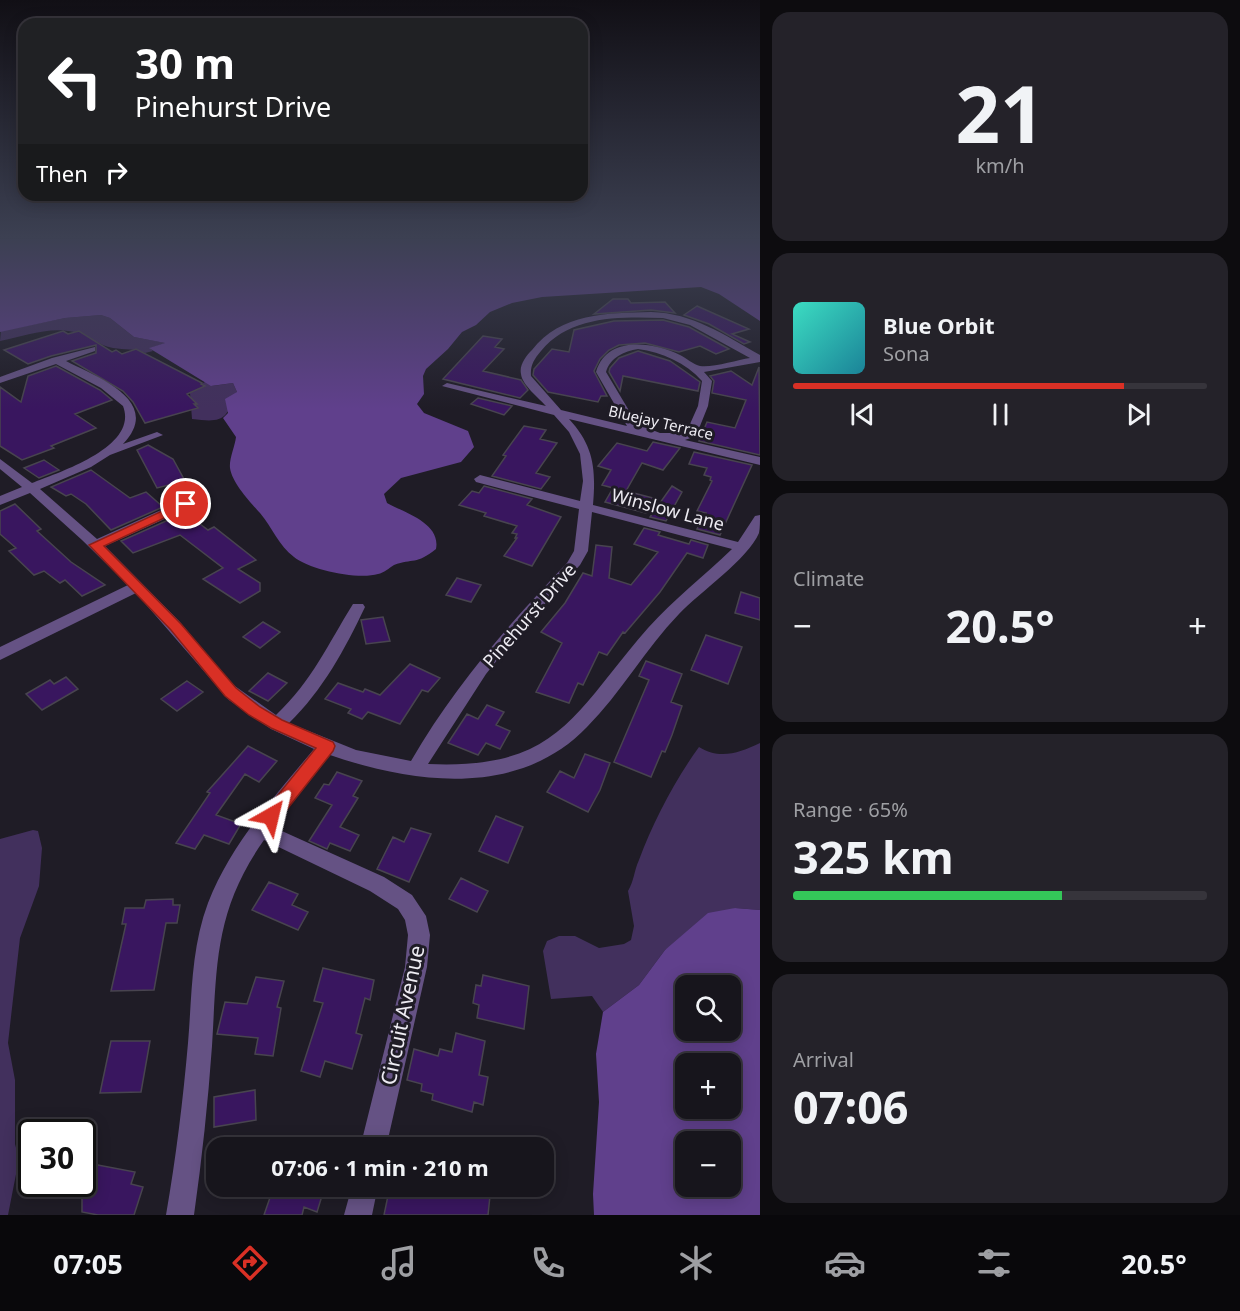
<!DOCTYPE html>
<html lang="en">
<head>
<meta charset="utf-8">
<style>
	:root { --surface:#17151c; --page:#242229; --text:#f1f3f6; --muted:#9e9fa3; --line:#36343b; --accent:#d93025 }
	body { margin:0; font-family:"Noto Sans",sans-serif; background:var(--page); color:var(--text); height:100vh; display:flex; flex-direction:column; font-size:22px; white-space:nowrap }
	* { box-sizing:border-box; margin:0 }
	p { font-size:20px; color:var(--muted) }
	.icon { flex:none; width:33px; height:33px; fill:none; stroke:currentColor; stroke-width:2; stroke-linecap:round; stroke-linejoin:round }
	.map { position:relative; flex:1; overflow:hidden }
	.details { display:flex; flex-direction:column; gap:12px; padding:12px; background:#0d0c0f; width:480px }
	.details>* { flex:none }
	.top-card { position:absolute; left:18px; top:18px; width:570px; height:183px; border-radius:18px; box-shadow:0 3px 15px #0003,0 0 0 2px var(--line); background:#202124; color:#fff; overflow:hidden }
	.fabs { position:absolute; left:675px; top:975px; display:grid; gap:12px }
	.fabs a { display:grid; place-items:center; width:66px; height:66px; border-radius:12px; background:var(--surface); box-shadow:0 3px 15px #0003,0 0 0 2px var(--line); font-size:30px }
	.speed { position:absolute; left:18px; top:1119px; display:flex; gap:12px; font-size:30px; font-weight:700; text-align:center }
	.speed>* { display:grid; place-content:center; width:78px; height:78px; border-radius:50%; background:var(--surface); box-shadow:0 3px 15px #0003,0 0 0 2px var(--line); line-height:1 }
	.speed .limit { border:3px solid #111; border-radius:9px; background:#fff; color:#111 }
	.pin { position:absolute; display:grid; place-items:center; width:51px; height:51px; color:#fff; margin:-26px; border:3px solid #fff; border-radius:50%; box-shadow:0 2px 6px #0007 }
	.me { position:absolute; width:66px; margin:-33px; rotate:37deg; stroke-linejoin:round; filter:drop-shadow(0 0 4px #0008) }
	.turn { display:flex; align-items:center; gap:21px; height:126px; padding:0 18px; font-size:27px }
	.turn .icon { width:78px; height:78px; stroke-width:2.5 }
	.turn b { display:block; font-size:42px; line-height:51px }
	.then { display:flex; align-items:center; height:57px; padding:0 18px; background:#0003; gap:12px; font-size:22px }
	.big { font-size:45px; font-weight:700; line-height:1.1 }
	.details .widget { flex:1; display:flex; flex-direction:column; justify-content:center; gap:9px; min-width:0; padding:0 21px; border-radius:18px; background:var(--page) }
	.details .dial { align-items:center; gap:0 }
	.dial b { font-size:78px; line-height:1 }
	.song { display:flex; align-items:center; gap:18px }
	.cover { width:72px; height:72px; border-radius:9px; background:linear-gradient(135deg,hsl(170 70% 55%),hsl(190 70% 35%)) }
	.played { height:6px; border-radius:3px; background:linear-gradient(90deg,var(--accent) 80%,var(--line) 80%) }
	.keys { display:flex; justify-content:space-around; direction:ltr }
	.heat { display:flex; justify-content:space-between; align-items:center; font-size:33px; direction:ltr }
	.charge { height:9px; border-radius:4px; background:linear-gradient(90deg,#34c759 65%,var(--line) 0) }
	.trip { position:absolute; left:206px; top:1137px; width:348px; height:60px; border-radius:18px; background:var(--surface); box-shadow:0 3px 15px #0003,0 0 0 2px var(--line); font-weight:700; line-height:60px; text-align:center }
	.dock { display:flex; height:96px; justify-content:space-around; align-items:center; background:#09080b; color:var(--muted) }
	.dock .icon { width:42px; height:42px }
	.dock .current { color:var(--accent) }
	.dock b { font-size:27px; color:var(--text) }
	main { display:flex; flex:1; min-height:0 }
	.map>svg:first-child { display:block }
	.green { fill:#42305d }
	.water { fill:#60408c; fill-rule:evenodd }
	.building { fill:#39165f; stroke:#48444f; stroke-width:1.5 }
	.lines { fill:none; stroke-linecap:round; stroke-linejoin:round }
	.minor { fill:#655284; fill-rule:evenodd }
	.route { fill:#d93025; stroke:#8d1f18; stroke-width:1.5 }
	.labels { text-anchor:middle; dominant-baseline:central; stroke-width:6; stroke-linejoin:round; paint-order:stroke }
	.far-street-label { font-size:15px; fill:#edebf2; stroke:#1f1c26 }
	.street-label { font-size:18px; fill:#edebf2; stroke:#1f1c26 }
	.near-street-label { font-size:21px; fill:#edebf2; stroke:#1f1c26 }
</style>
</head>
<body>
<main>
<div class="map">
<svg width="760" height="1215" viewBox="0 0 760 1215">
	<rect width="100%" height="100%" fill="#1f1c26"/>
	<path class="green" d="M101 315 110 318 134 337 166 343 150 348 153 351 145 353C134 348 125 350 113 348 99 346 87 334 74 332 50 326 24 336 0 341L1 331 65 318Z
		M207 381 212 386 233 383 237 392C226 420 223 423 192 419L190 393 204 386 201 384Z
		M760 743V910L735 908 665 950 639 985 603 1012 592 996 551 999 543 951 547 941 559 936H575L599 948 624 944 631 940 634 926 628 891C634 881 634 871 639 860 653 822 675 780 699 747 720 760 739 753 760 743Z
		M33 830 38 831 42 848 39 886 20 938 8 1043 15 1080V1144L19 1159 8 1215H0V839Z"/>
	<path class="water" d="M0 239H760V321L719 294 701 287 542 297 512 303 490 312 476 325 462 332 448 349 426 369 423 376 424 394 417 404 424 413 468 431 474 447 461 462 401 478 384 494 387 503C405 513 441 523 436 549 416 565 413 558 394 565 389 568 384 573 378 574 358 580 310 570 294 557 279 546 272 527 260 513 251 503 232 483 230 468 229 459 235 446 236 437L223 418 228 413 225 399 237 392 233 383 211 386 149 348 165 343 134 337 110 318 101 315 65 318 0 332Z
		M735 908 760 910V1215H594L593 1194 599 1102 596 1054 603 1012 639 985 665 950 708 913ZM686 986H730V1030H686ZM686 1064H730V1108H686ZM686 1142H730V1186H686Z"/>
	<path class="building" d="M613 299H628L631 303 665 302 675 313 651 310 594 314Z
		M697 306 749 329 732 334 750 342 744 344 709 324 684 315Z
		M663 320 689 327 729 349 716 354 700 346 679 352 645 343 619 345 609 350 600 359 594 371 607 396H601L598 402 548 392 533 375 534 369 552 349 569 352 574 330 614 321Z
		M63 331 68 334 79 331 112 352 116 350 122 354 136 349 202 383 201 384 205 386 187 394 197 404H194L198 408 145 423 133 402 123 391 72 361 96 353V345L51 356 28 364 4 350Z
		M483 336 502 339 495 347 504 349 483 371 521 380 528 390 520 398 443 379Z
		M638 351 670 361 700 382 698 391 623 376 620 391 609 372 610 368 619 358Z
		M56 366 100 390 112 400 75 414 96 428 51 446 54 448 22 460 0 446V387L21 402 28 376Z
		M759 367 760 455 699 441 707 422 735 428 746 400 712 393 714 381 710 376 731 371 752 385Z
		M478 398 512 406 504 415 471 404Z
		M524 426 546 430 540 439 557 443 536 473 550 477 541 489 492 476 506 456 503 455Z
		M653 442 680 448 663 470 642 463 626 491 653 498 646 513 605 502 613 488 602 485 611 470 598 466 617 443 647 451Z
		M148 445 173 459 185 481 157 488 137 450Z
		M694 452 752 465 720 535 697 529 706 513 697 511 712 481 710 480 711 477 704 475 707 468 689 464Z
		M44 460 59 470 39 478 24 468Z
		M91 470 130 498 146 492 163 507 111 530 86 504 71 494 66 496 51 487Z
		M484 486 532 499 527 505 561 517 532 566 504 556 517 538H515L517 534 512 533 517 526 484 516 486 513 459 505 472 491 479 493Z
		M672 486 682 492 666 521 650 517Z
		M15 504 41 529 37 531 71 562 105 585 82 596 65 580 60 583 44 571 34 575 9 551 16 548 0 534V511Z
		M187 514 208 530 214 527 256 560 238 569 260 583V591L240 603 203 579 223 568 180 535 133 553 121 541 175 517 178 518Z
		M644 528 660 532 658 535 689 544 691 540 708 545 703 558 687 553 660 592 625 633 623 632 607 655 599 652 583 685 578 683 569 703 536 692 562 643 541 632 565 603 583 573 592 576 596 545 612 547 609 578 631 585 658 552 634 544Z
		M457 578 481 585 471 602 446 595Z
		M741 592 760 598V620L735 613Z
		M383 617 390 641 366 644 361 620Z
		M263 622 280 632 260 648 243 637Z
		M706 635 742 647 728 684 691 670Z
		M646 661 682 674 671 702 682 706 672 735 665 752 662 751 651 777 614 762 649 680 639 676Z
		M410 664 440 678 428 692 422 690 400 724 368 712 362 719 348 713 351 709 325 699 338 683 363 692 365 689 380 695Z
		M268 673 287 683 268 701 249 691Z
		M66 677 78 689 42 710 26 694 50 680 54 684Z
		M187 681 203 692 177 711 161 699Z
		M487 705 504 712 496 725 510 731 500 749 486 743 478 755 448 743 467 714 478 719Z
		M248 746 277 761 259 782 245 774 216 815 241 824 229 844 204 835 195 849 176 843 210 793 207 792Z
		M585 754 610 763 600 790 588 812 547 792 560 771 574 778Z
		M337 772 362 781 353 796 358 798 340 827 359 835 350 851 330 843 327 849 309 841 332 805 315 798 324 784 329 785Z
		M496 816 523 827 508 863 479 851Z
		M411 828 431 834 409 882 377 869 393 837 404 842Z
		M461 878 488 891 477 912 449 899Z
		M269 882 298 894 292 905 308 912 298 930 252 910Z
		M173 899V905H180L177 923H166L154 990 111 991 126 924H122L125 908H144L146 900Z
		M323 968 374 980 370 1000 365 998 356 1033 362 1035 352 1069 325 1061 320 1077 301 1071 323 1003 314 1001Z
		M483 975 529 986 524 1029 477 1018 479 1005 473 1003 476 985 481 986Z
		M256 977 284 981 277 1007 281 1008 273 1056 255 1054 258 1038 217 1034 225 1002 247 1004Z
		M456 1033 485 1041 479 1075 488 1077 483 1105 474 1102 472 1112 432 1100 433 1094 421 1091 422 1084 407 1080 414 1049 438 1056 440 1049 452 1052Z
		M111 1041H150L141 1092 100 1093Z
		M255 1090 256 1120 214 1127V1097Z
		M82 1162 135 1172 131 1184 143 1187 134 1215H98L82 1212Z
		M274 1186H325L317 1212 304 1207 302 1215H264Z
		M390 1186H418L437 1192V1186H491L488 1215H384Z"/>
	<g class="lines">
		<path class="minor" d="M651 312C693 313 724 335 760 355V362L704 372 712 381 708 406 696 436 685 440 760 457V465L569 419C594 446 596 469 593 505L738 542 755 516 760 515C760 520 760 528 759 533 748 559 700 592 679 614 645 649 621 693 587 727 519 798 414 784 330 755L273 827 384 877 412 895 426 916 430 935 427 967 386 1148H360L405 967 408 935 405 920 398 909 370 891 264 840C214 911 217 965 212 1046 208 1102 202 1159 194 1215H166C176 1158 183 1100 188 1043 192 996 191 948 208 903 231 844 274 797 314 749L271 729 229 700 136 593 0 660V647L128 585 82 540 30 493 0 505V496L22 487 0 469V459L32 483C59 472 139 447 123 406L101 388 56 364 0 383V377L52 358 95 347V351L66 361C97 377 164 401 123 444L157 432 163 435 110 455 91 467 40 489 97 539 181 501H191L192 504 191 507 105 546 179 621 232 684 276 715C312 681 328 644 353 604H363L365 607C345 649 323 690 289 723L356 750 411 761C454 687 508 625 567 563L574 551 579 509 476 482 474 479 480 475 580 501 583 481 580 454 569 432 554 415 442 386 447 383 546 406C539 398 522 385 521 374 519 365 526 356 532 350 561 313 607 313 651 312ZM663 318 690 325 750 358C737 360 712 368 700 366 694 365 686 358 680 355 653 342 607 335 596 372L627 426 561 410 531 376C530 366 534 359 541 351 571 315 620 317 663 318ZM638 349C662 352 686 363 702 381L698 406 686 433H660L637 424 606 372C610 358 624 351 638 349ZM592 512 732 549C704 576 674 599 648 628 573 714 559 770 428 764L486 674 522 629 580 565 588 551Z
			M352 1186H378L372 1215H344Z"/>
	</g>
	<linearGradient id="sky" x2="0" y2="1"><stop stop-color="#110f15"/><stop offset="0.58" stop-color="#3c4052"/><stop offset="1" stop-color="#3c4052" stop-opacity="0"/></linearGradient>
	<rect width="760" height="409" fill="url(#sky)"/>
	<path class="route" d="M186 500 192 504 190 506 104 546 181 624 236 688 260 707 282 720 333 742 335 746 333 751 277 822 271 824 265 822 262 816 265 811 316 748 271 728 249 715 225 696 171 630 89 545Z"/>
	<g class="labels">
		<g class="far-street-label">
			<text transform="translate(661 422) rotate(13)">Bluejay Terrace</text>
		</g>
		<g class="street-label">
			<text transform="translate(668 509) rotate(15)">Winslow Lane</text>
			<text transform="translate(529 615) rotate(-49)">Pinehurst Drive</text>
		</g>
		<g class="near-street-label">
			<text transform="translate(402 1015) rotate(-78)">Circuit Avenue</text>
		</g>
	</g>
</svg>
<div class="fabs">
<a><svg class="icon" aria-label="search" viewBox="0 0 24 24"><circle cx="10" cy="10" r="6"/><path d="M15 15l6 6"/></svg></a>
<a>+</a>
<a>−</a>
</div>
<div class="speed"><div class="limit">30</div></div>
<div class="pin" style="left:186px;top:504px;background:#d93025"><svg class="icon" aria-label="arrive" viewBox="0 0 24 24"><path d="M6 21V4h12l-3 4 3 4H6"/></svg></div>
<svg class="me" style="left:271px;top:816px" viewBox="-20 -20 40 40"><path d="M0-17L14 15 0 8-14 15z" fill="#d93025" stroke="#fff" stroke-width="4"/></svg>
<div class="trip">07:06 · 1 min · 210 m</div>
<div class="top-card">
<div class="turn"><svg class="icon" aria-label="left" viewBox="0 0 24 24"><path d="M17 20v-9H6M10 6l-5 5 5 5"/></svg><div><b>30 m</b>Pinehurst Drive</div></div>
<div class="then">Then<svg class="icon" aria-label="right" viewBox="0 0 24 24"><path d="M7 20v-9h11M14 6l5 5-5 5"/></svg></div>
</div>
</div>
<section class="details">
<div class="widget dial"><b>21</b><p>km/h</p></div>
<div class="widget">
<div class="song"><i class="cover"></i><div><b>Blue Orbit</b><p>Sona</p></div></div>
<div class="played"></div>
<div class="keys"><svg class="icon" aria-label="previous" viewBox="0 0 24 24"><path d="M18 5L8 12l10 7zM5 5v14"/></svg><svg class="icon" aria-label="pause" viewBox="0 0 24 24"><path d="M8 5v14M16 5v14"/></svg><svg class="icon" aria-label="next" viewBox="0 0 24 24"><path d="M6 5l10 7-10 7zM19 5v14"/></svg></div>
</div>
<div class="widget"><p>Climate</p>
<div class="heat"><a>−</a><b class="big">20.5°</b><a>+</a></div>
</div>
<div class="widget"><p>Range · 65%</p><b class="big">325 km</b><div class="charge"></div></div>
<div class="widget"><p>Arrival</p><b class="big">07:06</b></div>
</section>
</main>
<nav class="dock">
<b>07:05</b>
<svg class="icon current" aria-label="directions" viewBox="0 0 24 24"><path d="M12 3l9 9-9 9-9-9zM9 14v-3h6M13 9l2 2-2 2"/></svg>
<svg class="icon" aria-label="music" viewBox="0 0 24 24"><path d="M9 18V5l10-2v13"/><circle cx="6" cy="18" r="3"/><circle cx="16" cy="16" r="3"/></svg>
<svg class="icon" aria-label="phone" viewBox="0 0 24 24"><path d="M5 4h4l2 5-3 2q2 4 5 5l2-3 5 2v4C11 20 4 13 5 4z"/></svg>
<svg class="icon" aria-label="climate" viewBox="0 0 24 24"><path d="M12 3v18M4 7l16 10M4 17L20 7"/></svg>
<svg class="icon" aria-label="car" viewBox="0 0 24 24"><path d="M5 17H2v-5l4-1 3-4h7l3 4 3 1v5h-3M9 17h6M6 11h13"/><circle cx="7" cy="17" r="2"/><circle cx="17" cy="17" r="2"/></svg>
<svg class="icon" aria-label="filters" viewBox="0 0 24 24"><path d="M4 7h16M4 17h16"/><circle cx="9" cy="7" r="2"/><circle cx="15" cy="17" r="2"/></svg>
<b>20.5°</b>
</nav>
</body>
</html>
